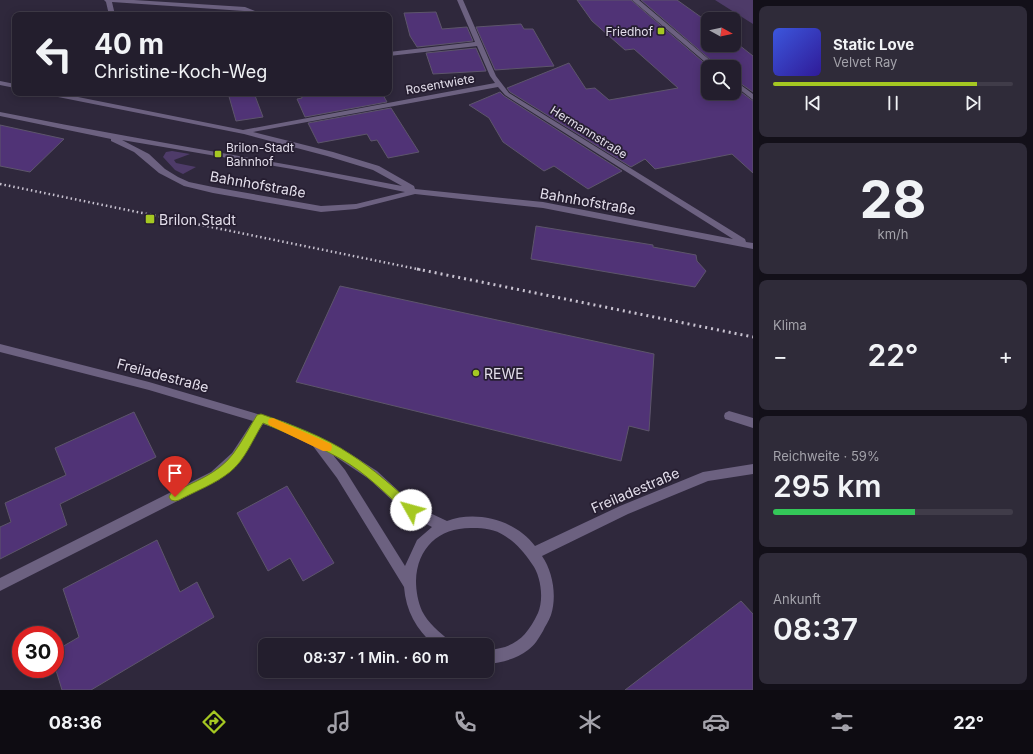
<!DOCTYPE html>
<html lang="de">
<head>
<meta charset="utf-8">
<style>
	:root { --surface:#231e2d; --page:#2f2b39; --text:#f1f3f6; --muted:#a3a2aa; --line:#403c49; --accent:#a5c822 }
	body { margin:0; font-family:Inter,sans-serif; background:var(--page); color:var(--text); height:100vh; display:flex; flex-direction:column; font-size:15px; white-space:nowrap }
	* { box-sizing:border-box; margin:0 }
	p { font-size:13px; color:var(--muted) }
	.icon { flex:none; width:22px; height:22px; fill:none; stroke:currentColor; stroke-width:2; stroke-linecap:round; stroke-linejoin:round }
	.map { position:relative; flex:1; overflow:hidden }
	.panel { display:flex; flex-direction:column; gap:6px; padding:6px; background:#131019; width:280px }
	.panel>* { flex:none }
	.hud { position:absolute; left:12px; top:12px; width:380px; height:84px; border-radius:8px; box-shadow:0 2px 10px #0003,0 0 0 1px var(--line); background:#231e2d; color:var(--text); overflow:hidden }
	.needle { width:26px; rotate:98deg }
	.controls { position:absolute; left:701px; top:12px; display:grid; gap:8px }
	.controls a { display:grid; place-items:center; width:40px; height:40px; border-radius:8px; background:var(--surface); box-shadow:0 2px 10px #0003,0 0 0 1px var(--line); font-size:20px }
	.speed { position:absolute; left:12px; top:626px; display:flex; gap:8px; font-size:20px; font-weight:700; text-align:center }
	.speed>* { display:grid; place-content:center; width:52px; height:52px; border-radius:50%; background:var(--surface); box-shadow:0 2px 10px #0003,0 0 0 1px var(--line); line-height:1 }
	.speed .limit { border:6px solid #d22; background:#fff; color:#111 }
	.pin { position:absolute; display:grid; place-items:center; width:34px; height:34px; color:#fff; margin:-41px -17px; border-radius:50% 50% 50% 0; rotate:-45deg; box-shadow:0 0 4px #0007 }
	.pin .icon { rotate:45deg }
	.me { position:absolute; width:44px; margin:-22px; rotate:308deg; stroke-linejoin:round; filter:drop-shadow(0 0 3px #0008) }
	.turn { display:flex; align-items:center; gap:14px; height:84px; padding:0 16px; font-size:18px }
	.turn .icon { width:52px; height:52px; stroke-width:2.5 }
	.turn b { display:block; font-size:28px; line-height:34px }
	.big { font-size:30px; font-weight:600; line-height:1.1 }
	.panel .tile { flex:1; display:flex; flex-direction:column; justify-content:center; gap:6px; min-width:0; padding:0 14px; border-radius:8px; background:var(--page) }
	.panel .dial { align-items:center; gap:0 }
	.dial b { font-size:52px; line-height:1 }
	.song { display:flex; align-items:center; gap:12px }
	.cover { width:48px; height:48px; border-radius:6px; background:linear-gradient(135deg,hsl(230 70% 55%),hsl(250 70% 35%)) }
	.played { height:4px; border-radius:2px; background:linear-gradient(90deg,var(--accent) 85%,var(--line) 85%) }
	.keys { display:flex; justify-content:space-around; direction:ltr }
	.heat { display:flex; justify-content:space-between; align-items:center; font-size:22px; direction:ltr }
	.charge { height:6px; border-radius:3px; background:linear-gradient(90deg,#34c759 59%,var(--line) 0) }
	.trip { position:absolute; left:258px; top:638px; width:236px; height:40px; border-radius:8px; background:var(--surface); box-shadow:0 2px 10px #0003,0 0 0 1px var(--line); font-weight:600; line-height:40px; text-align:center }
	.dock { display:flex; height:64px; justify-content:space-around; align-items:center; background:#0e0c12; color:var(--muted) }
	.dock .icon { width:28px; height:28px }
	.dock .current { color:var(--accent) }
	.dock b { font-size:18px; color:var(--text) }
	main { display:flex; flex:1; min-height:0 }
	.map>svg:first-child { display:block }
	.green { fill:#4e3b69 }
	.building { fill:#503376; stroke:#5d556b }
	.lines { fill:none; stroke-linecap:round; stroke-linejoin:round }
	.minor { fill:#6c6180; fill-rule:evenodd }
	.rail-far1 { stroke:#c9c3d1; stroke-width:2.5; stroke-dasharray:1.5 3; stroke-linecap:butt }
	.rail { stroke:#c9c3d1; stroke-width:3; stroke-dasharray:2 4; stroke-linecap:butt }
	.route { fill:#a5c822; stroke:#6b8216 }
	.slow { fill:#f59e0b }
	.poi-dot { fill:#a5c822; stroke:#261e31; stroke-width:1.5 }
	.labels { text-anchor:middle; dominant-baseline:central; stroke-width:3.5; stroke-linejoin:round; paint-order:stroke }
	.far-poi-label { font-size:12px; fill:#e3deeb; stroke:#261e31; text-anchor:end }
	.far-street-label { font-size:12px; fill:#e3deeb; stroke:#261e31 }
	.street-label { font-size:14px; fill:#e3deeb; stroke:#261e31 }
	.poi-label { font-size:14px; fill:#e3deeb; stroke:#261e31; text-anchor:start }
</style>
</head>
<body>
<main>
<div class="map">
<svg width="753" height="690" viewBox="0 0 753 690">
	<rect width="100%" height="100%" fill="#2f283c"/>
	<path class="green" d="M715 0H753V24Z
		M172 151 190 154 174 160 176 163 196 167 183 174 175 170 163 157 166 152Z"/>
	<path class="building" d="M577 0H631L709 67 708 93H734V87L753 101V173L732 154 655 169 645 159 631 167 510 92 507 88 569 63 586 89 595 88 609 100 678 88 634 49 625 50 592 21Z
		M641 0H677L708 22V45H734V41L753 56V92L734 79V67H719Z
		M436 12 442 29 467 27 473 41 417 47 410 36 404 13Z
		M521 24 524 29H533L554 66 495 70 476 27Z
		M476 48 486 71 433 74 426 53Z
		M500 92 504 96 622 171 588 189 554 166 544 171 503 142 489 118 469 105Z
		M228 93H254L263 117 236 121Z
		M301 93H382L387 102 305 117 297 99 302 98Z
		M391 108 419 152 388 158 377 140 371 141 367 134 318 143 308 123Z
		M0 125 64 139 30 172 0 166Z
		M536 226 653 245V247L696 255 697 261 706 271 695 287 531 259Z
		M340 286 654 354 649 431 629 426 621 461 296 382Z
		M134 412 156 457 60 504 67 525 0 559V527L11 522 5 503 66 475 55 448Z
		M287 486 334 563 303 581 290 558 268 571 237 513Z
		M157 540 180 592 197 582 214 617 91 690H62L55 667V651L79 637 63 589Z
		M741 601 753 614V690H625Z"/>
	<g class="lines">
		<path class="minor" d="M104 0H134L245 7 255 11 258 15H252L244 11 112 2 115 15H109L106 2Z
			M457 0H463L496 76 509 93 745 239 746 242 753 243V249L543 208 415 194 356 209 321 212 213 193 184 186 159 173 134 152 111 141V139L0 116V112C134 139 268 160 402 186L373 170 327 156 244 134 48 95 45 93H58L243 130 495 83 490 76 477 46 389 56V52L475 42ZM498 87 505 95 733 239 543 202 415 189 414 186 379 166 333 152 253 132ZM122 140 292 169 405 192 356 204 321 206 213 187 189 182 178 177 165 169 149 154Z
			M632 0H639L718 67H711Z
			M734 80 753 94V100L734 85Z
			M0 81 15 84V88L0 85Z
			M0 344 149 382 285 422 349 453 377 471 415 506 447 521C476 510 516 520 535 546L620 506 703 472 753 464V474L708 481 628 514 542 556C553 572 557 596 551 615 549 621 545 626 543 631 538 639 535 645 528 650 516 659 501 663 487 664V650C514 648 526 638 538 613 544 599 541 576 532 564 524 552 516 543 505 536 495 529 484 528 473 528 440 527 417 547 416 581 416 591 418 602 422 611 428 623 439 632 449 640L451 645H434C416 629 406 611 404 587L337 478 313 446 278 429 263 424 240 460 219 480 0 591V578L211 472 232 453 253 421 149 390 0 352ZM333 455 369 479 407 514 432 527 417 540 405 566 345 470Z
			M729 411 753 418V428L725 419 724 416 725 413Z"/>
		<path class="rail-far1" d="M0 184 422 270"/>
		<path class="rail" d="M417 269 753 337"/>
	</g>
	<path class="route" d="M261 414C290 424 325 437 350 454 374 469 394 488 415 506L417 510 415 513 411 515 407 513C386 494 366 473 341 459 316 445 289 434 263 423 253 439 245 460 230 472 215 484 196 491 179 500L175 501 171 500 169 497 171 493C192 483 218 474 233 454 242 442 249 428 257 415Z"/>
	<path class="slow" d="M273 418 331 444 332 447 331 451H323L269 425 268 422 269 419Z"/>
	<g class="poi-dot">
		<rect x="657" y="27" width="8" height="8" rx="2"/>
		<rect x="214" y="150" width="8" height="8" rx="2"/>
		<rect x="145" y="214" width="10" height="10" rx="2"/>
		<circle cx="476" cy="373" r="4"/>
	</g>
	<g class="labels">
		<g class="far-poi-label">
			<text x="653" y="31">Friedhof</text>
			<text x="226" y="147" text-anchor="start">Brilon-Stadt<tspan x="226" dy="14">Bahnhof</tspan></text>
		</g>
		<g class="far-street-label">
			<text transform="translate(440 84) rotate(-10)">Rosentwiete</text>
			<text transform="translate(589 132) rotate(32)">Hermannstraße</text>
		</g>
		<g class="street-label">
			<text transform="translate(258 184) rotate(10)">Bahnhofstraße</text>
			<text transform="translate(588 201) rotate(10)">Bahnhofstraße</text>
			<text transform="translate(163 375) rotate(15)">Freiladestraße</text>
			<text transform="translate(635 490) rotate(-23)">Freiladestraße</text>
		</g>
		<g class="poi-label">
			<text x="159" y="219">Brilon Stadt</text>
			<text x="484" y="373">REWE</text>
		</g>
	</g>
</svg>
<div class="controls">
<a><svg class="needle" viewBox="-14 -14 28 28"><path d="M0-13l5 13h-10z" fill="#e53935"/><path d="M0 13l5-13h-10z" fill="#a3a2aa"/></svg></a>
<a><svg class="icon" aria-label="search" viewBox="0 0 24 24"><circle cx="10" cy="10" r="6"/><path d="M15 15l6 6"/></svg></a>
</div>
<div class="speed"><div class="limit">30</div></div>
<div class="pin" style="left:175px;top:497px;background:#d93025"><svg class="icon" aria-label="arrive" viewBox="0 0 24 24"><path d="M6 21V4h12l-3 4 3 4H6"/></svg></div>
<svg class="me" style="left:411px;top:510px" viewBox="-20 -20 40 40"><circle r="19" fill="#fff"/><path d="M0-13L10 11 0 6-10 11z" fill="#a5c822"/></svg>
<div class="trip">08:37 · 1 Min. · 60 m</div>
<div class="hud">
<div class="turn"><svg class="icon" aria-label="left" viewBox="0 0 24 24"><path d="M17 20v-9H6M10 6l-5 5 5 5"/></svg><div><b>40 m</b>Christine-Koch-Weg</div></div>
</div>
</div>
<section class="panel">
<div class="tile">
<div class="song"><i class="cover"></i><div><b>Static Love</b><p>Velvet Ray</p></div></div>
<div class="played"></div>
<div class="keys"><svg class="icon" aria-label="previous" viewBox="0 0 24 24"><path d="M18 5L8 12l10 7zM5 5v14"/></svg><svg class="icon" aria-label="pause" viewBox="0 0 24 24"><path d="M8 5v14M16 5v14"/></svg><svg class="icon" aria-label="next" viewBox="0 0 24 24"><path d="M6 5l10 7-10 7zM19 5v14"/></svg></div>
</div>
<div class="tile dial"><b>28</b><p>km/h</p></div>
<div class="tile"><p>Klima</p>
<div class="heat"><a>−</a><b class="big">22°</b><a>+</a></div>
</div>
<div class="tile"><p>Reichweite · 59%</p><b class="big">295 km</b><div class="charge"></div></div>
<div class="tile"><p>Ankunft</p><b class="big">08:37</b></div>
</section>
</main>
<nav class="dock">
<b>08:36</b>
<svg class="icon current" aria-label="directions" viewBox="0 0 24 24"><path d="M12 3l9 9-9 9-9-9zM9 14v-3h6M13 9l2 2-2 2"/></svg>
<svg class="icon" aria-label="music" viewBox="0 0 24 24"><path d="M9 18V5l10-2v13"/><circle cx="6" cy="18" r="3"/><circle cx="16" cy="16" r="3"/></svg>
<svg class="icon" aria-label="phone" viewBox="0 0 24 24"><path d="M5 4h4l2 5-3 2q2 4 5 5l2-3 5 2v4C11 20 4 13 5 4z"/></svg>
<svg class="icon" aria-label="climate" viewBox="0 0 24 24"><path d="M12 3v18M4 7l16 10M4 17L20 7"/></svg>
<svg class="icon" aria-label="car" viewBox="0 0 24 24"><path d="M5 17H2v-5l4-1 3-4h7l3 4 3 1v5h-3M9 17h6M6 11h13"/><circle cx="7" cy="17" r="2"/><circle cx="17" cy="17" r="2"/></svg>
<svg class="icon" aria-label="filters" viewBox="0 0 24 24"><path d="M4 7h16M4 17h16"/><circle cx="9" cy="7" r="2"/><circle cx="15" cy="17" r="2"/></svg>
<b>22°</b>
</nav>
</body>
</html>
